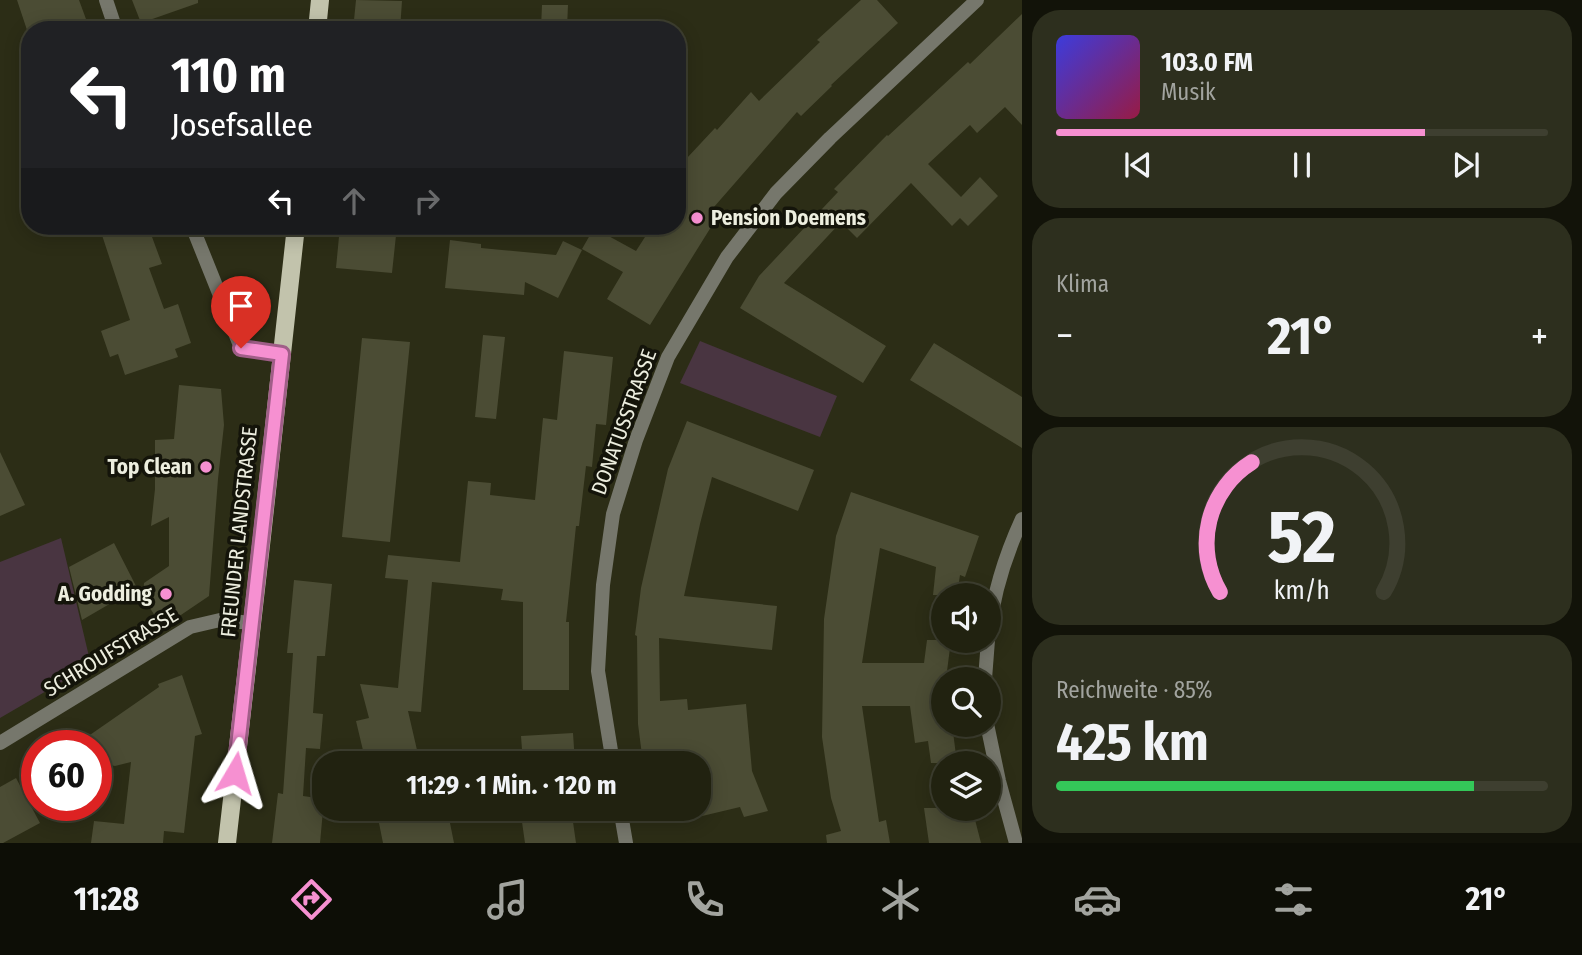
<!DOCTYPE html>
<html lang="de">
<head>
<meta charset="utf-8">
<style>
	:root { --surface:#212210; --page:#2d2f1e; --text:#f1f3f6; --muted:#a2a49f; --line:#3e3f30; --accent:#f690d1 }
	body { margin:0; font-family:"Fira Sans Condensed",sans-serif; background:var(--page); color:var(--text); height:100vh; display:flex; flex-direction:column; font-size:26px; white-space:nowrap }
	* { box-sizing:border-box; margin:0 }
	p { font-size:23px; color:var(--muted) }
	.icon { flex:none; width:38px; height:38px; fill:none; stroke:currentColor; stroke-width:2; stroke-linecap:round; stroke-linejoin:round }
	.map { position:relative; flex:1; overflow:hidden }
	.sheet { display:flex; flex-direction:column; gap:10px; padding:10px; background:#121309; width:560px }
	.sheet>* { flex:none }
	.guide { position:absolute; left:21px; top:21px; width:665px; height:214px; border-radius:28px; box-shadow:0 4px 18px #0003,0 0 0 2px var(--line); background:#202124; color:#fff; overflow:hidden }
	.buttons { position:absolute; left:931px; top:583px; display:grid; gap:14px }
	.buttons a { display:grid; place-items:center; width:70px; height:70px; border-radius:50%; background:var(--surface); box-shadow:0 4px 18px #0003,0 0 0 2px var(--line); font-size:35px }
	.speed { position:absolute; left:21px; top:730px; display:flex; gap:14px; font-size:35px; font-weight:700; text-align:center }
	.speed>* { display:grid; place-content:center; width:91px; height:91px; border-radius:50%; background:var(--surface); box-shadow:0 4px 18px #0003,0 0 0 2px var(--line); line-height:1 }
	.speed .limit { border:10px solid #d22; background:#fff; color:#111 }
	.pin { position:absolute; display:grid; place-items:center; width:60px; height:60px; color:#fff; margin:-72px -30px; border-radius:50% 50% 50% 0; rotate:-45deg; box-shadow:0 0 7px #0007 }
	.pin .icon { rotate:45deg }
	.me { position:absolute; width:77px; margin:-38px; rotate:7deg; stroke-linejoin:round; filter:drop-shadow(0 0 5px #0008) }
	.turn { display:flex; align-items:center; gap:24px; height:147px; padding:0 35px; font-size:32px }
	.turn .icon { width:91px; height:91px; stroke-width:2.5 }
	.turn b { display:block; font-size:49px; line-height:60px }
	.lanes { display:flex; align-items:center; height:66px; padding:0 35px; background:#0003; justify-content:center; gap:35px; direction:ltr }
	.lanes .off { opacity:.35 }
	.big { font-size:52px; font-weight:700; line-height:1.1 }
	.sheet .widget { flex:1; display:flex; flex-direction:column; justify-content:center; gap:10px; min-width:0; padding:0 24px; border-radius:28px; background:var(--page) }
	.sheet .dial { align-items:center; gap:0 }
	.dial svg { height:182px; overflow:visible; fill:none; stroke:var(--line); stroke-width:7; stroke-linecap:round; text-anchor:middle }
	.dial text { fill:var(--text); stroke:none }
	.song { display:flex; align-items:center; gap:21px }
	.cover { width:84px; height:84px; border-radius:10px; background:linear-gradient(135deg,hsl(240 70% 55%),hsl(340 70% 35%)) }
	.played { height:7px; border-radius:4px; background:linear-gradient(90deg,var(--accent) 75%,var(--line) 75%) }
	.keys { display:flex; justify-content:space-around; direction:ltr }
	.heat { display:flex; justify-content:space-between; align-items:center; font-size:38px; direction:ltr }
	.charge { height:10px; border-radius:5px; background:linear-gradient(90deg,#34c759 85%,var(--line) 0) }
	.trip { position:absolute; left:312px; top:751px; width:399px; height:70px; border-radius:28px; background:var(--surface); box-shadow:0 4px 18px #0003,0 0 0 2px var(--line); font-weight:700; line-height:70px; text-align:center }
	.tabs { display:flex; height:112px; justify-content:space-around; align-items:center; background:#0d0e06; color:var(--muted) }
	.tabs .icon { width:49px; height:49px }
	.tabs .current { color:var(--accent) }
	.tabs b { font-size:32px; color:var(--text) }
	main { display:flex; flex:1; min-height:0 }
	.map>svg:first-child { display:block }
	.green { fill:#493541 }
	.building { fill:#4b4c34 }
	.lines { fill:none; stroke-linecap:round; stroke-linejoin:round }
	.minor { stroke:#76776c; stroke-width:14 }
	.primary { stroke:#c2c3ac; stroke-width:18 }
	.route-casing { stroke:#a05e88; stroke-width:18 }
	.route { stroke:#f690d1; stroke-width:12 }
	.poi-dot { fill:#f690d1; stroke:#14140a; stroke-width:2.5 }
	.labels { text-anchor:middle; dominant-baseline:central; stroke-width:7; stroke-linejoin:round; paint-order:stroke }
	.poi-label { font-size:21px; font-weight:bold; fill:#edeedf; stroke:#14140a; text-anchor:end }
	.street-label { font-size:21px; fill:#edeedf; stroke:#14140a }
</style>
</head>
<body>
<main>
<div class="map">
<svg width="1022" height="843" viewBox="0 0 1022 843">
	<rect width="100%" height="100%" fill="#2c2d16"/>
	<path class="green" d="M700 341 837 396 820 437 680 383Z
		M61 538 91 665 0 718V562Z"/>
	<path class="building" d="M17 0H79L90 30H27Z
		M132 0H198V3L141 23Z
		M356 0 402 1 400 30H353Z
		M861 0H877L898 23 831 85 832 86 801 116 797 112 714 207 721 211 650 325 607 299 623 272 582 249 594 228 636 251 652 226H677V150L687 158 715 128 717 130 751 92 759 101 820 42 817 40Z
		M542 5H568L567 28H541Z
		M1022 14V125L1005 107 977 133 970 125 928 164 961 197 980 177 998 196 968 226 960 218 952 226 911 183 857 238 841 222 784 283 886 346 863 383 740 308 759 276 838 192 834 189 887 135 888 136 968 62 970 64Z
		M99 226H148L162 264 149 268 164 309 178 304 191 343 175 349 178 357 125 375 118 354 110 357 101 331 130 320Z
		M340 226H397L392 273 336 268Z
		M450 240 481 244V248L556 255 563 241 582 250 558 298 525 282 524 295 445 288Z
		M483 335 505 337 496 419 475 417Z
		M362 338 410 342 390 542 342 537Z
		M934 343 1022 397V448L910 380Z
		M564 351 613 357 606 425 596 424 592 467 586 466 579 526H576L566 622H569V690H523V602L501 600 503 589 432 582 421 712 408 711 420 763H366L356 721 369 718 360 684 398 688 408 580 385 578 388 555 460 562 468 481 491 483 490 495 535 500 543 418 557 420Z
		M179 385 221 389 224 425 218 479 209 596 175 619 165 621 155 616 143 597 144 583 169 566V517L151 526 155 489V440L174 439Z
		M687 421 814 470 798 511 712 477 700 524 684 596 777 606 772 650 659 638 660 701 687 699 688 710 746 704 752 771 768 811 744 817 740 807 698 817V763H643L638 724 637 636 635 635 641 588 668 469Z
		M0 452 25 505 0 516Z
		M851 492 979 536 965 577 960 575 957 595H933L936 567 880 548 862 663H924L927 640H951L946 679H943V724H952L957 763H931L928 741 915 743 910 706H862L879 822 886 820 890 843H827L826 835 841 831 831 798 822 737 824 619 836 536Z
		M114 543 137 588 82 620 69 567Z
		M294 580 332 584 325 656H317L313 713 323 714 320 749 306 748 303 796 324 799 320 843H272L278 793 283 794 293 653H287Z
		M182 675 202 734 195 736 184 833 164 831 163 843H91L94 821 124 824 131 762 115 766 101 763 96 752V746H74L159 687 158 684Z
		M573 733 575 763H523L521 736Z
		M16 778 40 823 3 843H0V787Z
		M376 808H447L454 843H383Z
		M520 808H571L576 843H525Z
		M924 808H972L981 843H929Z"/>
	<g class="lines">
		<path class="minor" d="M106 0 116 30
			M192 226 241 348 282 353
			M989 633C993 595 1006 554 1022 519
			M985 679 988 640
			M987 724 999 781 1016 843
			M0 743 190 627 220 620 252 623
			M613 763 598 671 603 585 613 514 636 440 668 357 727 257 776 193 830 138 977 0
			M620 808 626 843"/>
		<path class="primary" d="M317 30 320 0
			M227 843 262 536 296 226"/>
	</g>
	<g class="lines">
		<defs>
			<path id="route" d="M235 773 282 354 241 348"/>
		</defs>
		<use href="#route" class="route-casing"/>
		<use href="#route" class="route"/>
	</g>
	<g class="poi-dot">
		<circle cx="697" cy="218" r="7"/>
		<circle cx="206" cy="467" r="7"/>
		<circle cx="166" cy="594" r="7"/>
	</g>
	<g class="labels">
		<g class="poi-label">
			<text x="711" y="218" text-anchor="start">Pension Doemens</text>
			<text x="192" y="467">Top Clean</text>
			<text x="152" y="594">A. Godding</text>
		</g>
		<g class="street-label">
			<text transform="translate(624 422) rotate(-70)">DONATUSSTRASSE</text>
			<text transform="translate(239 532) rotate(-84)">FREUNDER LANDSTRASSE</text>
			<text transform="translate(111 652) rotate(-31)">SCHROUFSTRASSE</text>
		</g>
	</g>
</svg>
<div class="buttons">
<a><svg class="icon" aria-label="sound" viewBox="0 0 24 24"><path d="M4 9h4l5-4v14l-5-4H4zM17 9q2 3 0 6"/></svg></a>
<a><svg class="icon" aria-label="search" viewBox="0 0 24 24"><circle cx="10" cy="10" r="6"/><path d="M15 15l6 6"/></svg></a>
<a><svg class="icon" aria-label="layers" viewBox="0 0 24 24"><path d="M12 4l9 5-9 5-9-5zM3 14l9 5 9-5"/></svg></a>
</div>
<div class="speed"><div class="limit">60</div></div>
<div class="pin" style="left:241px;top:348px;background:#d93025"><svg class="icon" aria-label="arrive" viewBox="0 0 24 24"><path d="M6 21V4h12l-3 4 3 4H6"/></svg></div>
<svg class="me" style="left:235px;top:773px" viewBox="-20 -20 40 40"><path d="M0-17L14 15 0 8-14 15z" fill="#f690d1" stroke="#fff" stroke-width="4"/></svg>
<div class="trip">11:29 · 1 Min. · 120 m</div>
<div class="guide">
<div class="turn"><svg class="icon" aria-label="left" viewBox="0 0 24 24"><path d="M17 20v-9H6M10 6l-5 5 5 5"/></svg><div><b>110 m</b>Josefsallee</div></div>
<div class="lanes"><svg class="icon" aria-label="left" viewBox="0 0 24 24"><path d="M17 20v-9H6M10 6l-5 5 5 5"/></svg><svg class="icon off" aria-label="ahead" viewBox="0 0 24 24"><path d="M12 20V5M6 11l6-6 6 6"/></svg><svg class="icon off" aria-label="right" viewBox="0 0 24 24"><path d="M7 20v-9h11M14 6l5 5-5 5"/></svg></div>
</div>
</div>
<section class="sheet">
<div class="widget">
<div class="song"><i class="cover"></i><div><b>103.0 FM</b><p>Musik</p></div></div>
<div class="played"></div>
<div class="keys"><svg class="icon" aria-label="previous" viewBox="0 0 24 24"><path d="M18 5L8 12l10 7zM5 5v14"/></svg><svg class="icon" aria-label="pause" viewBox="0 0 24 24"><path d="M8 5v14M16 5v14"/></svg><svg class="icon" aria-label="next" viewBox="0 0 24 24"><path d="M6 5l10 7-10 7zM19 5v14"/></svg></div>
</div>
<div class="widget"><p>Klima</p>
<div class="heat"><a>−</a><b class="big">21°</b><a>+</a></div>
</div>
<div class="widget dial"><svg viewBox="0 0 100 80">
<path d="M14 69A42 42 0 1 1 86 69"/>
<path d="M14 69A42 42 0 0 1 28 12" stroke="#f690d1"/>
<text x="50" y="56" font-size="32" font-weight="700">52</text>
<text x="50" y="72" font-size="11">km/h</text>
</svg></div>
<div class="widget"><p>Reichweite · 85%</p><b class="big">425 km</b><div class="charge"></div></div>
</section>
</main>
<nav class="tabs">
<b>11:28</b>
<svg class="icon current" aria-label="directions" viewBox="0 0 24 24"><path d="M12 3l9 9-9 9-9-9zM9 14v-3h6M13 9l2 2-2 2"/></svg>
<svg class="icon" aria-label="music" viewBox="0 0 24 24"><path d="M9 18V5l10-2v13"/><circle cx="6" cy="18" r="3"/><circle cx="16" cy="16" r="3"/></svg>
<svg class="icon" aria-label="phone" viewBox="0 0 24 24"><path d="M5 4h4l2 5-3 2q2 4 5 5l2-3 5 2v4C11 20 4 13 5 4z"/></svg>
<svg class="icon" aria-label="climate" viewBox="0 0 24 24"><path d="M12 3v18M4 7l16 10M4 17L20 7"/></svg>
<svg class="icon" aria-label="car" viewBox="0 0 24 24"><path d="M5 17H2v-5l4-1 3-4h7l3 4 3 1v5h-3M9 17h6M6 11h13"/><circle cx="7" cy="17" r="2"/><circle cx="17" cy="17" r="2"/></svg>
<svg class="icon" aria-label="filters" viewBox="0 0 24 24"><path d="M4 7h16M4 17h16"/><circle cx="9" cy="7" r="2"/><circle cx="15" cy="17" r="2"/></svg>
<b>21°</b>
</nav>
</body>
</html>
